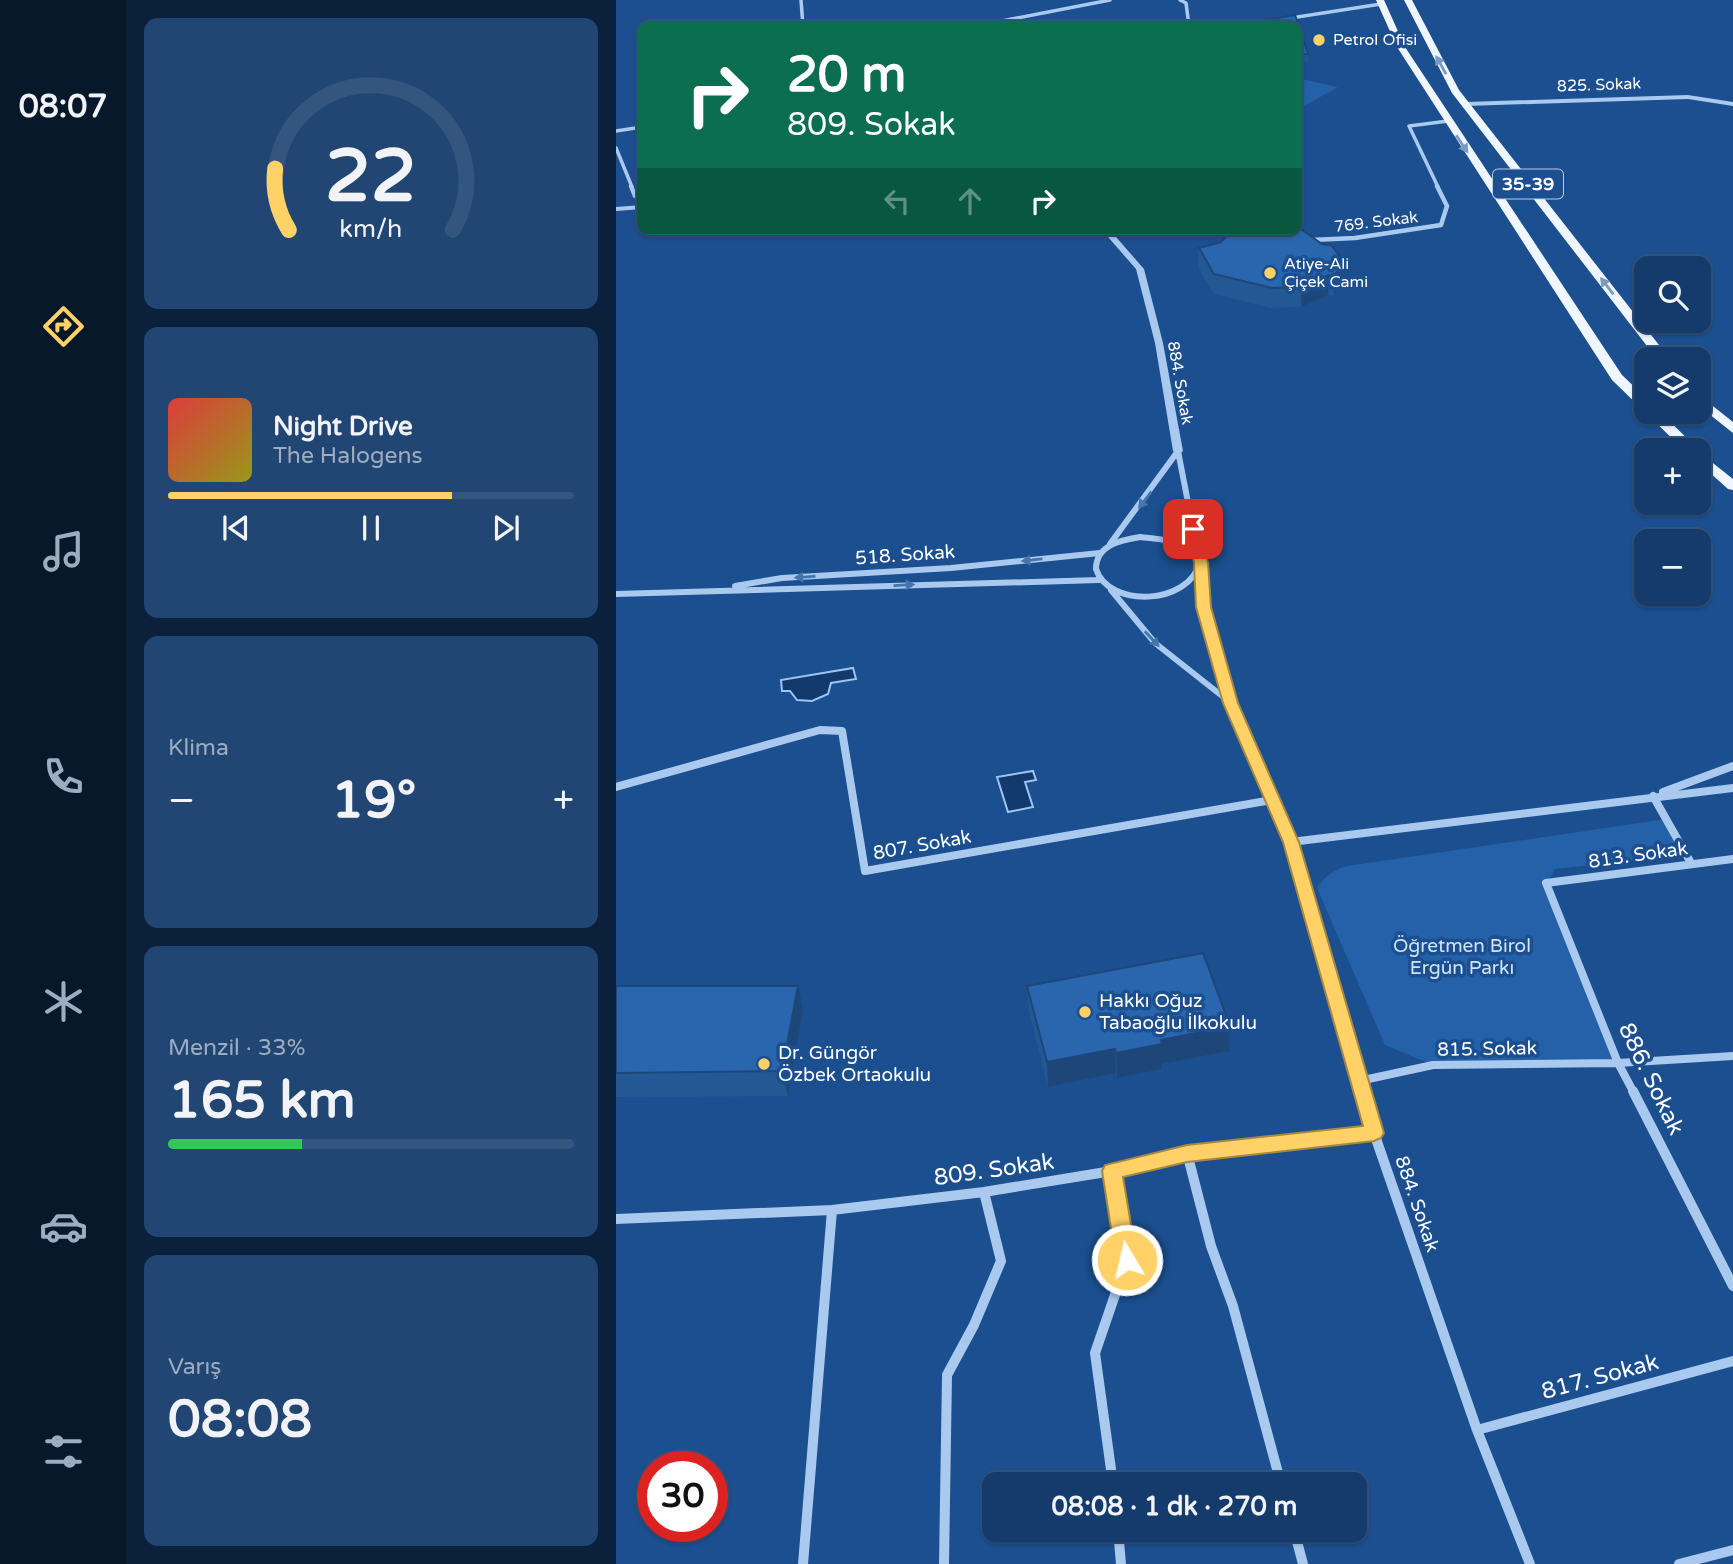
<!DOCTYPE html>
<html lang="tr">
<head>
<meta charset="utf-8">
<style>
	:root { --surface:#143b6b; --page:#214673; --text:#f1f3f6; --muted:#9dadc1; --line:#33557e; --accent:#ffd166 }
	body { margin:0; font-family:"Varela Round",sans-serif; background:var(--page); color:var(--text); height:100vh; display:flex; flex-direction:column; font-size:26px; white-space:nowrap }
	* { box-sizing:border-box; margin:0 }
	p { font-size:23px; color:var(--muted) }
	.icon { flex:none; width:38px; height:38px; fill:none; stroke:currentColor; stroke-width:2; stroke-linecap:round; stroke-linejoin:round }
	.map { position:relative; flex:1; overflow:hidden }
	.side { display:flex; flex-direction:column; gap:18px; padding:18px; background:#0b203b; width:490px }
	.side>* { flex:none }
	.hud { position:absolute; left:21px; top:21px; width:665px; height:214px; border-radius:14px; box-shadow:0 2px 5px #0004,0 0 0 2px var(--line); background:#0b6e4f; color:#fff; overflow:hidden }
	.fabs { position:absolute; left:1018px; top:256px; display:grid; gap:14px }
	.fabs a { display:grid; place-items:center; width:77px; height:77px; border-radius:14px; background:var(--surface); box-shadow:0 2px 5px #0004,0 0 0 2px var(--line); font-size:35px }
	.speed { position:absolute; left:21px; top:1451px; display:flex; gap:14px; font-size:35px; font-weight:700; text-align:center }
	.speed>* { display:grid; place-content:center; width:91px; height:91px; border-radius:50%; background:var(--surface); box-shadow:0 2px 5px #0004,0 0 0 2px var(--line); line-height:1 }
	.speed .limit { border:10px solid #d22; background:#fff; color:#111 }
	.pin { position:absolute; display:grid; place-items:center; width:60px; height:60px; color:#fff; margin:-30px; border-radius:14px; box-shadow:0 4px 10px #0006 }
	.me { position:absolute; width:77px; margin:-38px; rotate:351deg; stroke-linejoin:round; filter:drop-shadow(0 0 5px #0008) }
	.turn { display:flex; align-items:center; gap:24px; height:147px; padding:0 35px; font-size:32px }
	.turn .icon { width:91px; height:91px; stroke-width:2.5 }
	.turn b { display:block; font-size:49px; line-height:60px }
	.lanes { display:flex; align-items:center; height:66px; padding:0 35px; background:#0003; justify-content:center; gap:35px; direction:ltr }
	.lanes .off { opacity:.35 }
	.big { font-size:52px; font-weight:800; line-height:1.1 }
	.side .tile { flex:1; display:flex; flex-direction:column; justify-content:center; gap:10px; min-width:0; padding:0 24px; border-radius:14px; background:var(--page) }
	.side .dial { align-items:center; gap:0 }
	.dial svg { height:182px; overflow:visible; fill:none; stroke:var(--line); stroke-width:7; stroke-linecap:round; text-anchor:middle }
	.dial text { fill:var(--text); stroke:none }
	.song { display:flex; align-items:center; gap:21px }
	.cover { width:84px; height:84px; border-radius:10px; background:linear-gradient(135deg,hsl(0 70% 55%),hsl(60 70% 35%)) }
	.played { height:7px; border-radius:4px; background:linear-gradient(90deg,var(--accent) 70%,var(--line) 70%) }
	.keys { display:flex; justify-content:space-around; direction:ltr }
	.heat { display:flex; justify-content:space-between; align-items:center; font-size:38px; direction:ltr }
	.charge { height:10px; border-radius:5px; background:linear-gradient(90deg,#34c759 33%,var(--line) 0) }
	.trip { position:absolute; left:366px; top:1472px; width:385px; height:70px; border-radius:14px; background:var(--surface); box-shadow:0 2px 5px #0004,0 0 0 2px var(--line); font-weight:800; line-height:70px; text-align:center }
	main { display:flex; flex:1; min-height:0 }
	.dock { display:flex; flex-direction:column; width:126px; justify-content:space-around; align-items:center; background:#08182b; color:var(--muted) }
	.dock .icon { width:49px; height:49px }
	.dock .active { color:var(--accent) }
	.dock b { font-size:32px; color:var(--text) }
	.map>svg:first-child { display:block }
	.green { fill:#2461a8 }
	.water { fill:#123a6d; stroke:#9cc4f0; stroke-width:2 }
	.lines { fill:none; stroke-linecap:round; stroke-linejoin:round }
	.minor-far4 { stroke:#a9c9ee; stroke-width:3.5 }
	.minor-far3 { stroke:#a9c9ee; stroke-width:4.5 }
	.minor-far2 { stroke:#a9c9ee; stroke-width:6 }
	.minor-far1 { stroke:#a9c9ee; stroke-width:8 }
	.minor { stroke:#a9c9ee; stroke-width:10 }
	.tertiary { fill:#a9c9ee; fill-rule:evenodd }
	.primary { fill:#f0f6ff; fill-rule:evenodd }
	.wall { fill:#245895 }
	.shaded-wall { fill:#1d4779 }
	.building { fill:#2a66ad; stroke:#1d4779; stroke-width:2 }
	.oneway { fill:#7b9ac1 }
	.oneway2 { fill:#4674ac }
	.route { fill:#ffd166; stroke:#a68842; stroke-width:2 }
	.poi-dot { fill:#ffd166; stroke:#1b4f8f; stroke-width:2.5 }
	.labels { text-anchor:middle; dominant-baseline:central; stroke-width:7; stroke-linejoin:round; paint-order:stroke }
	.far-poi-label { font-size:16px; fill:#fff; stroke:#1b4f8f; text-anchor:start }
	.far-street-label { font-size:16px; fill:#fff; stroke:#1b4f8f }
	.shield { fill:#1b4f8f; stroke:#bbcadd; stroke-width:2 }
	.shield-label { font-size:18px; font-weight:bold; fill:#fff }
	.street-label { font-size:19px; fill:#fff; stroke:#1b4f8f }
	.park-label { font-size:19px; fill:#cfe3fa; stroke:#1b4f8f }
	.poi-label { font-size:19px; fill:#fff; stroke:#1b4f8f; text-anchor:start }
	.near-street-label { font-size:23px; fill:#fff; stroke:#1b4f8f }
</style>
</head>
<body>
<main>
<nav class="dock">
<b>08:07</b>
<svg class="icon active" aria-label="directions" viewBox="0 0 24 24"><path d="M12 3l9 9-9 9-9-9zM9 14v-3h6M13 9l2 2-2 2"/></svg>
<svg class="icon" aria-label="music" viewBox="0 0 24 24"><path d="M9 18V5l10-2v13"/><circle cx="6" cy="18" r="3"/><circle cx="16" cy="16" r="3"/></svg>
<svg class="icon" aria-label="phone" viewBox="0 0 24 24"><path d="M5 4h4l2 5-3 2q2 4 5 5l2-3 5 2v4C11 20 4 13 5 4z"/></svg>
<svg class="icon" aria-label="climate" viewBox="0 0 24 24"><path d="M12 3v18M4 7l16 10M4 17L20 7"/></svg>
<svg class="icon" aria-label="car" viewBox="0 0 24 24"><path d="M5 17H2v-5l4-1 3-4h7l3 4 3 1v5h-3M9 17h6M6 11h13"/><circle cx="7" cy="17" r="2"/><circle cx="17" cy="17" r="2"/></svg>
<svg class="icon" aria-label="filters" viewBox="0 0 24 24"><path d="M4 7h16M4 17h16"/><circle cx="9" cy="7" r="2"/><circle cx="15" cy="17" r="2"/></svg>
</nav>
<section class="side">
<div class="tile dial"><svg viewBox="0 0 100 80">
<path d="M14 69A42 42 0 1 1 86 69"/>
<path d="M14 69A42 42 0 0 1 8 42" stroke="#ffd166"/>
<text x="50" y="56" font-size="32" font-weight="700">22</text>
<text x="50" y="72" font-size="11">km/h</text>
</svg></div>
<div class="tile">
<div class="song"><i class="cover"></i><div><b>Night Drive</b><p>The Halogens</p></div></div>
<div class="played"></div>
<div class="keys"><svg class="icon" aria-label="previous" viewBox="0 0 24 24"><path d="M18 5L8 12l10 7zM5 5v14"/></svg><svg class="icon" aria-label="pause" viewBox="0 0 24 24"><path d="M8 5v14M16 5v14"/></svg><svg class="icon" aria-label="next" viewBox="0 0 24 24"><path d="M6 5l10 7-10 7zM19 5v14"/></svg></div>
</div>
<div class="tile"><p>Klima</p>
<div class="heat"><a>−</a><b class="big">19°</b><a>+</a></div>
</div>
<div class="tile"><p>Menzil · 33%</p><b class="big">165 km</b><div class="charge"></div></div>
<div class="tile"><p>Varış</p><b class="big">08:08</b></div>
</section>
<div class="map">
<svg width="1117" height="1564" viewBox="0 0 1117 1564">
	<rect width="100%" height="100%" fill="#1b4f8f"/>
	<path class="green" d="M681 78 721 87H722L681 110Z
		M1050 819 1070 855 939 869 931 883 1002 1063 817 1065 769 1045 701 888C709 876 718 870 731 866Z"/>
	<path class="water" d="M237 668 240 679 215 683 212 694 196 701 181 700 174 691H166L165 680Z
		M417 771 420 780 409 782 417 807 392 812 381 777Z"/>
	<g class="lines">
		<path class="minor-far4" d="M185 0 187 26
			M564 0 570 3 573 26
			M360 26 494 0
			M624 26 765 4
			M0 131 26 127
			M0 148 16 187
			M822 187 793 126 832 121"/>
		<path class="minor-far3" d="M15 186 19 196H26
			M695 240 739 238 825 225 831 206 821 186"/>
		<path class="minor-far2" d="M562 451 582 554
			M524 537C548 540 571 539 584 562 573 606 492 608 480 569 480 545 505 540 524 537Z
			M494 544 562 451
			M585 571 587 607 622 719
			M119 586 166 578 335 568 484 553
			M495 590 539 643 615 703
			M0 594 483 580"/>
		<path class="minor-far1" d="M621 717 675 842 747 1093
			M0 787 204 730 226 731 249 871 656 800
			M1047 792 1117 766
			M1037 796 1075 863
			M675 842 1117 788
			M743 1081 817 1065 1002 1063 1117 1056
			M1018 1093 1002 1063 930 883 1117 859"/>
		<path class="minor" d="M746 1091 758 1133 861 1430 914 1564
			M1017 1091 1117 1286
			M571 1153 595 1246 617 1306 665 1484
			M496 1171 511 1260 479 1353 497 1484
			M0 1219 216 1210 368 1192 496 1171 571 1153 758 1133
			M861 1430 1117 1361
			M502 1530 505 1564
			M678 1530 687 1564
			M187 1564 216 1210
			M328 1564 331 1375 358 1325 385 1261 368 1192
			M1063 1564 1117 1550"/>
		<path class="tertiary" d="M1072 95 1117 102V106L1072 99 850 106 847 104 850 102Z
			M26 205V209L0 211V207Z
			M485 229H493L528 269 547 343 567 451 565 453H559L557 451 539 343 520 269Z"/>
		<path class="primary" d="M760 0H768L789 47 1006 375 1031 399V411H1043L1083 450H1068L996 380 781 47Z
			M788 0H796L843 90 1054 359H1041L836 93Z
			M1083 395 1117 422V433L1083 406Z
			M1083 452 1117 479V490L1112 489 1083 463Z"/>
	</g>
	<path class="wall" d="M679 15 692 54V61H681V26H656V19Z
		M605 242 727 260 726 280 718 296 712 295 685 307 655 308 598 294 582 267 583 248Z
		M0 986 187 1010 172 1096 0 1097Z
		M411 986 613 1051 546 1064V1069L501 1078 500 1073 432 1087 413 1010Z"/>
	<path class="shaded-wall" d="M727 260 726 280 718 296 719 276Z
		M713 275 712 295 685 307 686 287Z
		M182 986 187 1010 172 1096 166 1071Z
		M614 1026 613 1051 546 1064V1069L501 1078 500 1053 545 1040Z
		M499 1049 500 1073 432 1087 431 1062Z"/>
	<path class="building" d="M679 15 692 54H681V26H659L656 19Z
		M681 228 686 230 706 244 715 245 727 260 719 276 713 275 686 287 656 288 598 274 583 248 605 242 617 229H681Z
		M587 953 614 1026 545 1040 546 1044 500 1053 499 1049 431 1062 411 986Z
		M0 986H182L166 1071 0 1073Z"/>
	<defs><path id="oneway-solid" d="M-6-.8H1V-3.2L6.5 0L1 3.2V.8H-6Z" transform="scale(1.75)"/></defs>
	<g class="oneway">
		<use href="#oneway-solid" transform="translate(825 65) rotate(-119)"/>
		<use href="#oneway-solid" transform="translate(846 144) rotate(56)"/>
		<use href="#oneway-solid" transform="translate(991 286) rotate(-128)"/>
	</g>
	<g class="oneway2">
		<use href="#oneway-solid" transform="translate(529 500) rotate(128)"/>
		<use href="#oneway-solid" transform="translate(416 560) rotate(174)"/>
		<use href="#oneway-solid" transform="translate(189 577) rotate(176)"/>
		<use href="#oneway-solid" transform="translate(288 585) rotate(-3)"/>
		<use href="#oneway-solid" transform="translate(536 639) rotate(47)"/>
	</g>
	<path class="route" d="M577 525 584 529 592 563 595 607 622 703 683 842 768 1133 765 1138 758 1141 571 1162 507 1177 521 1260 518 1266 511 1269 503 1266 500 1260 486 1171 489 1165 571 1145 747 1126 667 842 607 703 580 607 578 563 570 529Z"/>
	<g class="poi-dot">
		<circle cx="703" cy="40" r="7"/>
		<circle cx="654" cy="273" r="7"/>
		<circle cx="469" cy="1012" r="7"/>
		<circle cx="148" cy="1064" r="7"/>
	</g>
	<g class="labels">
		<g class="far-poi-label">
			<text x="717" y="40">Petrol Ofisi</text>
			<text x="668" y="264">Atiye-Ali<tspan x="668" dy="18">Çiçek Cami</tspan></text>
		</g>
		<g class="far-street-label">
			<text transform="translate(983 85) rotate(-2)">825. Sokak</text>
			<text transform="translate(760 222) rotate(-7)">769. Sokak</text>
			<text transform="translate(564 383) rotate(80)">884. Sokak</text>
		</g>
		<rect class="shield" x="877" y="169.5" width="70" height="29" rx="5"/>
		<g class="shield-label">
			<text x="912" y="184">35-39</text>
		</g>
		<g class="street-label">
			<text transform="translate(289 555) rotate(-4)">518. Sokak</text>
			<text transform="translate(306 845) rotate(-10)">807. Sokak</text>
			<text transform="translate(1022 855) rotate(-8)">813. Sokak</text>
			<text transform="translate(871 1049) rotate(-1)">815. Sokak</text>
			<text transform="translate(801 1204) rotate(71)">884. Sokak</text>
		</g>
		<g class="park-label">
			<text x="846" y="946">Öğretmen Birol<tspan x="846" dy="22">Ergün Parkı</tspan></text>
		</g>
		<g class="poi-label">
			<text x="483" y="1001">Hakkı Oğuz<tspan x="483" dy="22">Tabaoğlu İlkokulu</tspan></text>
			<text x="162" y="1053">Dr. Güngör<tspan x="162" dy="22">Özbek Ortaokulu</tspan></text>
		</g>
		<g class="near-street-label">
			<text transform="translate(1035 1079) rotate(64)">886. Sokak</text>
			<text transform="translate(378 1170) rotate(-8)">809. Sokak</text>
			<text transform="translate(984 1377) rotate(-15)">817. Sokak</text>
		</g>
	</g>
</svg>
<div class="fabs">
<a><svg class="icon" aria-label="search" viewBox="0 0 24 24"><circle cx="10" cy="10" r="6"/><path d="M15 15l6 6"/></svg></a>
<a><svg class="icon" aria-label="layers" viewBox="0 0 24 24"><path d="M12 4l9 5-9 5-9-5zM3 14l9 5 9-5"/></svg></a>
<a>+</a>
<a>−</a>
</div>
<div class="speed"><div class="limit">30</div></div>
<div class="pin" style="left:577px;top:529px;background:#d93025"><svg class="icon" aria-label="arrive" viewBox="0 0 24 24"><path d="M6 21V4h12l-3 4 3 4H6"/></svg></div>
<svg class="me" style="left:511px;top:1260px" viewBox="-20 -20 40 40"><circle r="17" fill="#ffd166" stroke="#fff" stroke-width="3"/><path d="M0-11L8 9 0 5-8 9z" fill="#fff"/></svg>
<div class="trip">08:08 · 1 dk · 270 m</div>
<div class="hud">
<div class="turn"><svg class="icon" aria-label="right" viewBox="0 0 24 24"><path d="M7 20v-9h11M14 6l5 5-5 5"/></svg><div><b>20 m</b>809. Sokak</div></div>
<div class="lanes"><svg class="icon off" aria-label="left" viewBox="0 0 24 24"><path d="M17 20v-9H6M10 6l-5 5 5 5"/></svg><svg class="icon off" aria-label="ahead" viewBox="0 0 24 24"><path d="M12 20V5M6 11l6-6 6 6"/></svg><svg class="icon" aria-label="right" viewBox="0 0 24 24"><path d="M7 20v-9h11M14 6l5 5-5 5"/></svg></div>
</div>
</div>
</main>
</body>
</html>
